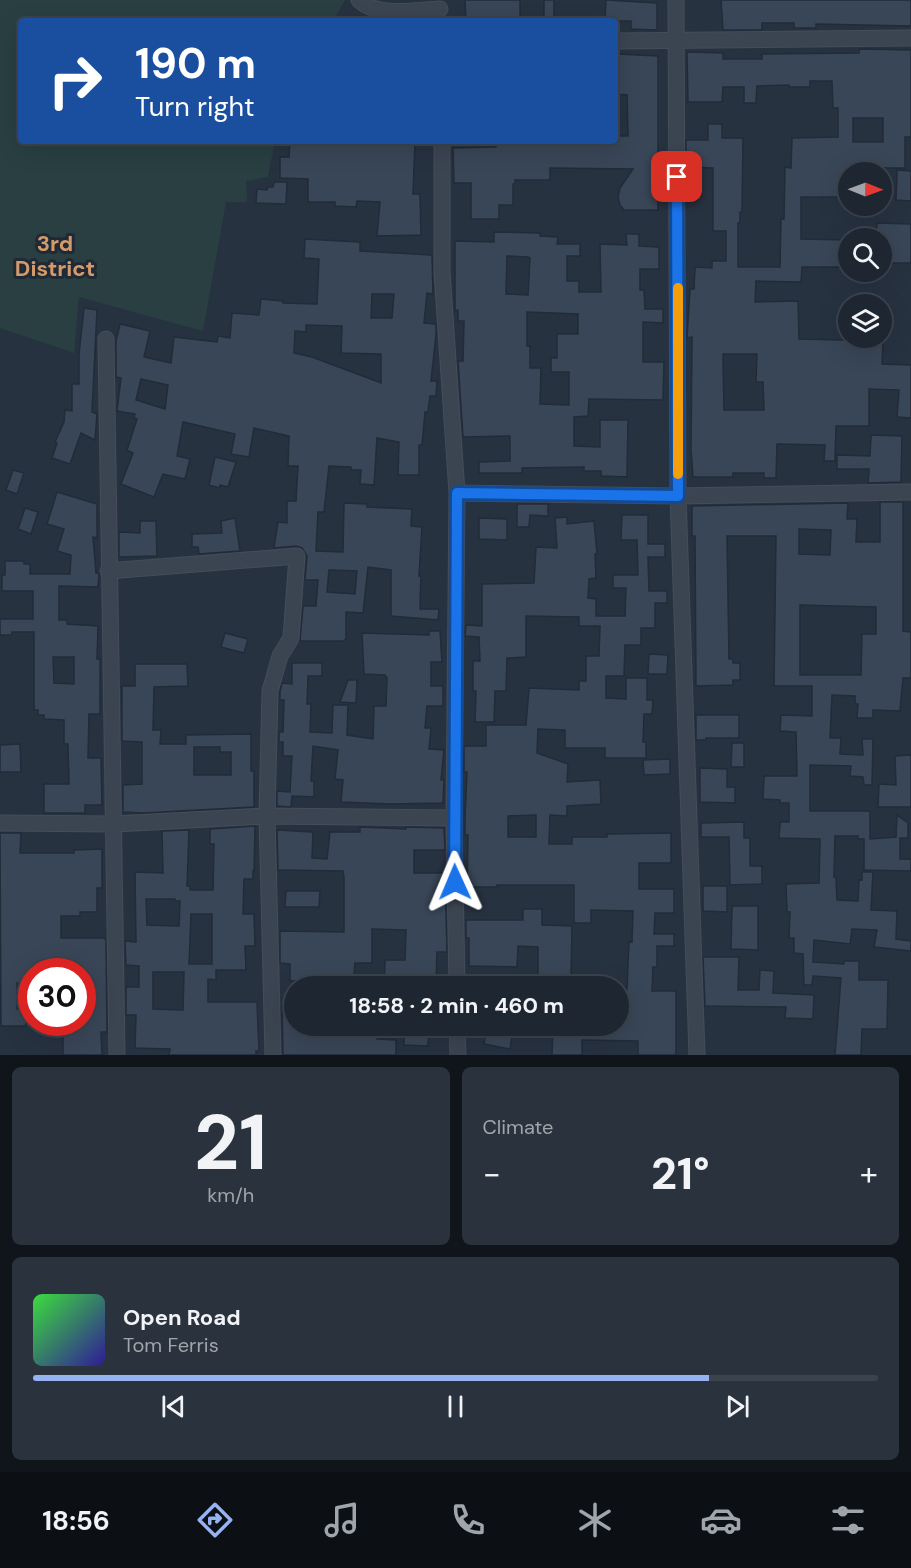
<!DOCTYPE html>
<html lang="en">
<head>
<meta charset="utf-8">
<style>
	:root { --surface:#1d2631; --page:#2a323d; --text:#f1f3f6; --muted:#a0a5ab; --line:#3b434d; --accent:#95b2f1 }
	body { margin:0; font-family:"DM Sans",sans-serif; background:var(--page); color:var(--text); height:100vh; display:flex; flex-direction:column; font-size:22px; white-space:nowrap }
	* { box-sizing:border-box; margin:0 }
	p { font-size:20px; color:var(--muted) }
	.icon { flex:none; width:33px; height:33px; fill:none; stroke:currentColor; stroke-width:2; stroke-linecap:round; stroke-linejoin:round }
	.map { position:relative; height:1055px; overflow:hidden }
	.panel { display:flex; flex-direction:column; gap:12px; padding:12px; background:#10151b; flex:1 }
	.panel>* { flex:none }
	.hud { position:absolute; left:18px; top:18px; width:600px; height:126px; border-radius:6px; box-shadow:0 6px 24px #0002,0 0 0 2px var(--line); background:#1a4fa0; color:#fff; overflow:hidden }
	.needle { width:39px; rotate:91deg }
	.controls { position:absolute; left:838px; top:162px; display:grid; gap:12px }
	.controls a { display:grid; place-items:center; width:54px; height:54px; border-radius:50%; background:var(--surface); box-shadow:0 6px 24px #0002,0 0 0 2px var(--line); font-size:30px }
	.speed { position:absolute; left:18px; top:958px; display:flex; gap:12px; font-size:30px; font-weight:700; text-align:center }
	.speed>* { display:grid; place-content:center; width:78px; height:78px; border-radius:50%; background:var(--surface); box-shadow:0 6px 24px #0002,0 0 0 2px var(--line); line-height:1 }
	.speed .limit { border:9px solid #d22; background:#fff; color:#111 }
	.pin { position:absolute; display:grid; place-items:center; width:51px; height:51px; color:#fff; margin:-26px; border-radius:12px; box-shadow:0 3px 9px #0006 }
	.me { position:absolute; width:66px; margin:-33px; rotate:359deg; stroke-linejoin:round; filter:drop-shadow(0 0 4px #0008) }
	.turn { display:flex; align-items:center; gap:21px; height:126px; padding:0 18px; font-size:27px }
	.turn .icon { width:78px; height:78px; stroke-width:2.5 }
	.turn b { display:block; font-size:42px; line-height:51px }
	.big { font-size:45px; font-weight:700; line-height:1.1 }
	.panel .widget { flex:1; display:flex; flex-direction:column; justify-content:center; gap:9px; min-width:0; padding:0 21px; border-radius:9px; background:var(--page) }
	.panel .dial { align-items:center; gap:0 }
	.dial b { font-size:78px; line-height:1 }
	.song { display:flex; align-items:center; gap:18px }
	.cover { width:72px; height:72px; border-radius:9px; background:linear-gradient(135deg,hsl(120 70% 55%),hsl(250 70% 35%)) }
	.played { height:6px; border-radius:3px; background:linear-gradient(90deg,var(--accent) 80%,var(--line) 80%) }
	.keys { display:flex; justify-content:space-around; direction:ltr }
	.heat { display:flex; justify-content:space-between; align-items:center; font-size:33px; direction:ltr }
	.panel .tiles { flex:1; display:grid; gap:12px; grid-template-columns:1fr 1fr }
	.widget:last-child { grid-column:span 2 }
	.trip { position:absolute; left:284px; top:976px; width:345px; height:60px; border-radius:30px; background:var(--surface); box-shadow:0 6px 24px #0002,0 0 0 2px var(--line); font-weight:700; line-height:60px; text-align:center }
	.dock { display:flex; height:96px; justify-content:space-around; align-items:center; background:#0c0f14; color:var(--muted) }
	.dock .icon { width:42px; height:42px }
	.dock .selected { color:var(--accent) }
	.dock b { font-size:27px; color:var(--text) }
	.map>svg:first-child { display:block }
	.green { fill:#293f42 }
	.building { fill:#394657; stroke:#222b38; stroke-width:1.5; fill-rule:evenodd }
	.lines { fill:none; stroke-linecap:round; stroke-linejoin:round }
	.minor-casing { stroke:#454d5a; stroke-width:17 }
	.minor { stroke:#3b4451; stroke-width:15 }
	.route-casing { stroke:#114b97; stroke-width:15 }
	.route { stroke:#1a73e8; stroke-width:10 }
	.slow { stroke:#f59e0b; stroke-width:10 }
	.labels { text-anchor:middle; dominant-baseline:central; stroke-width:6; stroke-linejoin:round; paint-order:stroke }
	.district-label { font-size:22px; font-weight:bold; fill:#d49a6a; stroke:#202936 }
</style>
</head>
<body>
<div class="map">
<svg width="911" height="1055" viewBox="0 0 911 1055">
	<rect width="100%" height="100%" fill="#273241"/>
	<path class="green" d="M0 0H345L334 19 306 21H21V141H275L268 177 246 181 247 202H226L203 331 79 297 74 353 0 328Z"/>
	<path class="building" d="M465 0H520V21H466Z
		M544 0H554V21H544Z
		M606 0 657 3V30L631 29V21H605Z
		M721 0H911V26L816 24V28H794V23H762V30H723Z
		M859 49 911 50V137H905V168H850L849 197H801V239L849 240V267H802L801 282 756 281 755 302 798 301 799 339 883 341 882 364 911 365V418L897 417 899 390 869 389V426H836L835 461H824L825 445 777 444 776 478H764V473H733V477H693L691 450 692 337 687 338 690 289H694L695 267 712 268V261H726V231H713V168L688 167 689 153H686V140H708V124H722V138H743L742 212H740V223H738V267H780L781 219H784L785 167 791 168 792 138 838 137V108H833L832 81H810V87H789V85L757 86 756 103H744V87H723L722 102H688L687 52 723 53V59H762V54L859 53ZM853 118H883V142H853ZM723 354H757L756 382H763L764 410H724Z
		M618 54 658 56V210H624L620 205 618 197 620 188 633 169 550 168V180H515V184H513V205H499V219H471V183H454L453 148 496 147V141H551V144L592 145V141H615V136H628L627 95 615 94V83H617Z
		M290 141H415L413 194H420L421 235 377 236 380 202 357 201 356 207 335 206V202H308V179L280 178V157H289Z
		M897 170 911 171V201L896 200Z
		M274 182H287L286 204 256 203 257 189 267 190 268 187H273Z
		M877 223 911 224V263H882V238H876Z
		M494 232 540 233V236L558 237 557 244H580V256H567V281H579V292H601L600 244 627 245 626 234H639V246L659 247V269H640V290H644L645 309H663V323L643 322V362H664L663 400 589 399 588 416 574 417V446L600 447V420H628L627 477 601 476V471H584V467L522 468V473H479V462L510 461V436L463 437 458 361H463L464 321H458V310H455V241L494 242ZM507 256 528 257 530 258 528 295 506 294ZM527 312 578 314V334H557V358H551V372H569V405L540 404 541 368H530V346H527Z
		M305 239 360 242V251L432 255 433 294 427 293 424 323 436 324V335L431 381H437L436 396H430L428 412H425L422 445H419V475H398L399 442 377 438 374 485 360 484 361 470H351V467L329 466 324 512H318L316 551 343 552 344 503 367 504V507L412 509 411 526 422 527 419 576H421L420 609H439L438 620 391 616V570L368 567 363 613 346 612V639L343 641H300L303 606H316L318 580H305L307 556 302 548 296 546 274 548 278 522 287 523V501H296L298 466H288L289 436 254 428 249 457 231 454 235 434 183 422 177 456 190 459 185 479 163 474 154 497 121 484 133 453 127 450 137 419 134 418 135 414 117 411 121 378 116 377V341L120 324 150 331 144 357 171 363 174 337 217 342 218 336 230 338 232 313 259 315 261 299 283 301V303L317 304 319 259 304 258ZM372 294H394L392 318H371ZM306 325 342 326 341 353 381 354V383L312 357 294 353 295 331 306 332ZM141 379 168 385 165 409 136 400ZM329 570 357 571 355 594 327 592Z
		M84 308 97 310 92 412 97 414 95 440 81 433 70 464 52 458 57 443 55 442 64 422 65 410 72 411V384H79V354Z
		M871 435 902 436 901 482 868 483 869 469H837V455L870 456Z
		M215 457 236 462 228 487 220 485V488L209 485Z
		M13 470 24 473 17 494 6 490Z
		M57 492 97 504V538L93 537 96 573H99L98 587 59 586V620H67V624L98 626 97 659H100V714H89L88 758H101L102 805H85V813H44V784H69L68 744H64V720L44 719V715H38V710H34V632H12V635H0V619H33V591H2V575H5V561H24V564H30V574H70L71 555 57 551 64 529 47 524ZM53 657H74V684L54 683Z
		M880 502H903V631L911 632V678H903L900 711 873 710V718H857L858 704H855V696L832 695 830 738H841L840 754 863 755 862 739H873L872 785H864L863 777 850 776 851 766 810 765V811H870V839L896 837 897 815 908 823V838H900V859H911V871L864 870V839H858V836H835L834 877H836L837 900 858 901 859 880H862V872H873L871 910 897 911 896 939 911 941V951L874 947 877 930 852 929 850 944 814 940 813 962 844 964V961H859V980H888L887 1029H862L861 1055H835L841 978 813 976 812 985H804L803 954 794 953V938H789L790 912H787L786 884 819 883 820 839 779 838 780 822H789V803H780V800L763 799 764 776H797L796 732 780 731 781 715 812 716V686H774L776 536H727L729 659H733V663H740V680H733V685L696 686 695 536H692V506L848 503 847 519H857L856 542H880ZM799 529 831 530 830 555 799 554ZM800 605 876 607V634H862L861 675H800Z
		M517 504H548V516L530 515 529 527H517Z
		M25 508 38 512 31 534 18 529Z
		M622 515H648V544H665V557H648L649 591H667V603H655V628H641V645H625L624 676H606V698L626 699V678H647V700H653L652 714H644L643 742H646V758H605V748H565V730L538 729 537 753 568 764 567 782 600 780 601 804 567 806V816L550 815 549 844H572V837H607V834L671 833V863H639V889H674V913H655L654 934H674V946H657V967H653L652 991H676V1055H638V1041L582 1040V1055H552L553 1026H618V989H627L629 941 632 942 633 911 591 910V923H574V885H497V887H467L468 835H465V818L467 772H464V746H486V725H526L529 688 579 690V681H586V656H599L600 626H579V617L526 616V657L507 658 506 691H495L494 722H475L476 691H473V661H480L479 637 465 636 466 625 482 626V584L534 583 536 547 557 548 555 518 567 517V524L594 521 597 554H595L596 578 589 579 588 598 596 599V616H625L626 588H613V575H638L637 540H621ZM536 815V837H508V816Z
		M235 518 240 551 199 554 198 547H192V534L222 533 221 521Z
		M479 518 507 519V540L479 539Z
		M140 521H156L157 556 119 557V532L140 533Z
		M429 631H440L442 662H431V686H443V706H427L425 728H431L429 749 444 750 441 780H444L443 803 391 804 341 802 343 780 335 779 338 750 313 746 311 781H314V797L292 796 291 807 277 806V791L290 792 292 756H283V742H279V732H283L284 700H280V692L282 683 292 684V663H322V676H308L307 704H311L310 732 332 733 333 705H348L347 735 373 739 374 706H386L387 678 385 675 364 674 362 633 429 635Z
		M225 633 248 639 244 653 221 647Z
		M649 654 668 655 667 674H648Z
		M135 664H187L188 686 154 687 153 730H161L160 744H186V735L251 734V771H254V807L143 813 123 812V785L142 784V742L122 741V686H135ZM194 747H220V752H231V775H194Z
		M348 680H357L356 703 340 702Z
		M696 715H739V738H706V740H696Z
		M732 743H744V767H731Z
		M20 744 21 772H0V745Z
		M911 755V807H878L879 784 896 785 895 756Z
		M670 759V774L644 775 643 760Z
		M700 768 727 769V787H735V803L700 802Z
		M744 822V838H750V866H762V884L730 885 729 837H701V823Z
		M255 826 254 871H253V879H244L243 914H254L255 946H245L246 970H216V980L208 979V1002H257L259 1051H256V1055H169L170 1049 135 1048 136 1015H126V987H139V966L126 965 125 941 136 942 135 872 163 873 162 831 189 830 187 886H190V890H213L214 844H210V829ZM146 899H175V901H180L179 926 147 925ZM191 914H212V964H189ZM153 972H184L183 1010 153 1009Z
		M360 827 406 829V827L444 828 445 850H414V873H445L447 952H437L436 985H428V987H384L385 960H405L406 930 372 929V963H355L354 975H345V987H332V980L290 981V964L280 963V931L344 932V877L343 871 278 870 277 830 313 832 312 858 327 859 330 832H360Z
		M0 833H21L20 853H74V850L102 849V888H97V912H80V916H61V938H104L106 940 107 1032H101L102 1055H63V1034H60V1023H82V972H70V970H30V983H17V1009H26V1024L25 1026H1Z
		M703 886H727V912L703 911Z
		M286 891H320L319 907H285Z
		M732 906H758V950L731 949Z
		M523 909H542V925L572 926 571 976H573V987H538V947L518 946 517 967 469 966V938H466V920H523Z
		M703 957H739L738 990H759L760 970 774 971 773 993 814 995 813 1019 785 1018 786 1007 705 1006Z
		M282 1007 294 1008V1026H310V1036L331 1037V1026H377V1039L396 1040V1055H283Z
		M404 1026H429L428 1046 404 1045Z
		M487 1026 513 1030 510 1049 484 1044Z"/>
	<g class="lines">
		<defs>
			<path id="minor" d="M359 0C378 18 415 10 440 9
				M676 0 678 496 697 1055
				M615 41 911 38
				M442 141V272L457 493 454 818 457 987
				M106 339C108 578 115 816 117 1055
				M457 493 678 496 911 492
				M108 571 297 556 291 638 280 656 270 691 267 816 273 1055
				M0 823 115 824 267 816 454 818
				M457 1026 458 1055"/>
		</defs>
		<use href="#minor" class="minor-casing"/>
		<use href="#minor" class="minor"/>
	</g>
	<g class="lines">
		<defs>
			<path id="route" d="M455 882 457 493 678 496 677 177"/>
		</defs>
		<use href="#route" class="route-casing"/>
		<use href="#route" class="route"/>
		<path class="slow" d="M678 288V474"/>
	</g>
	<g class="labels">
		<g class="district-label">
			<text x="55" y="243">3rd<tspan x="55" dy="25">District</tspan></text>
		</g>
	</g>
</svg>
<div class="controls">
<a><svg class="needle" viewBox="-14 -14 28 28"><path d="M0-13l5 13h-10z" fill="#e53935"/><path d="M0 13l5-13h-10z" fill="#a0a5ab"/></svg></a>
<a><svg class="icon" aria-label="search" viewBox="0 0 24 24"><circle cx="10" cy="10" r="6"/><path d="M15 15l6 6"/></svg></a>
<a><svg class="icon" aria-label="layers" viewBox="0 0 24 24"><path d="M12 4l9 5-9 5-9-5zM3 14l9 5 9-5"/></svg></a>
</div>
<div class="speed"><div class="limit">30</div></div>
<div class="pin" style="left:677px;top:177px;background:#d93025"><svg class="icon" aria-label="arrive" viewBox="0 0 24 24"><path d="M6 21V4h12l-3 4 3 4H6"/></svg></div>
<svg class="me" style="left:455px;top:882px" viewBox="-20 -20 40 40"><path d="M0-17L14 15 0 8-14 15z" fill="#1a73e8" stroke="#fff" stroke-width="4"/></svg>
<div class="trip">18:58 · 2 min · 460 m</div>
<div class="hud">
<div class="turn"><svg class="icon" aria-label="right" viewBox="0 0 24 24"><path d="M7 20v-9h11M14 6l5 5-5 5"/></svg><div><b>190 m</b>Turn right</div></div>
</div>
</div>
<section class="panel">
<div class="tiles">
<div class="widget dial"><b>21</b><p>km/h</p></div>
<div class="widget"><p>Climate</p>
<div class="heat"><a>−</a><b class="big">21°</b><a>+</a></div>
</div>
<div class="widget">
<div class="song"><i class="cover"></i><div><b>Open Road</b><p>Tom Ferris</p></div></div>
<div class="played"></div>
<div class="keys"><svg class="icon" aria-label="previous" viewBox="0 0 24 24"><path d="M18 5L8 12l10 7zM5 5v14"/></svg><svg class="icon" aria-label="pause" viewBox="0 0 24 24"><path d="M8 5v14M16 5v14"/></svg><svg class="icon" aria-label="next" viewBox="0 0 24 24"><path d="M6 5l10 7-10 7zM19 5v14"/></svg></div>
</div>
</div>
</section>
<nav class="dock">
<b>18:56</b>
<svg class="icon selected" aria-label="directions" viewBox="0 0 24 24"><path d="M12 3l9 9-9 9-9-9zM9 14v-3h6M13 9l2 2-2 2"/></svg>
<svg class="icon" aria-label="music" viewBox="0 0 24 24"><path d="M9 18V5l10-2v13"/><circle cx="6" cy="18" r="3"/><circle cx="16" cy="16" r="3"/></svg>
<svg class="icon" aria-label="phone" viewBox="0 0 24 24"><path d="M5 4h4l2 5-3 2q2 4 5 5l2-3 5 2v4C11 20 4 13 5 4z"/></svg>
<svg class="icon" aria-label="climate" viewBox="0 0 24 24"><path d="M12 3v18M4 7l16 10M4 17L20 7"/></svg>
<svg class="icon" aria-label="car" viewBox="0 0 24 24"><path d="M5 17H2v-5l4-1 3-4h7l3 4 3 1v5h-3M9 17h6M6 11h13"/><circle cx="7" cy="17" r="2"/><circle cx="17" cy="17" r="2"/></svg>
<svg class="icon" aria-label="filters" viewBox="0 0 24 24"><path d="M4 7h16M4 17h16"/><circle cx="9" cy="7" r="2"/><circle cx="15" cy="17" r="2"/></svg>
</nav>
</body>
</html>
